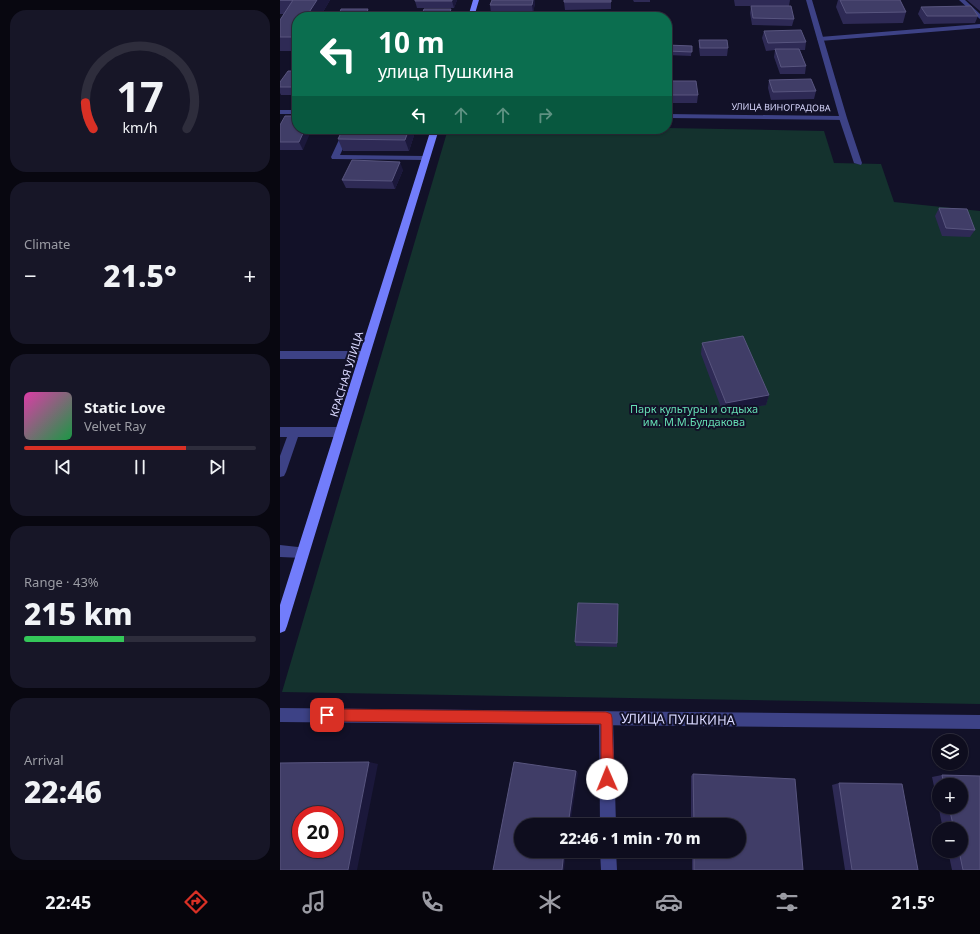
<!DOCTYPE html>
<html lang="en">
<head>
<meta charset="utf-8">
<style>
	:root { --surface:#0e0d1e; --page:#171627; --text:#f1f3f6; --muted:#9b9ca4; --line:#2e2d3c; --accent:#d93025 }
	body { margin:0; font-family:"Noto Sans",sans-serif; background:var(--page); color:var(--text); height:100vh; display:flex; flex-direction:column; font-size:15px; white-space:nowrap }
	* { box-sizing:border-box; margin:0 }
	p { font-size:13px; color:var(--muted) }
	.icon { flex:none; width:22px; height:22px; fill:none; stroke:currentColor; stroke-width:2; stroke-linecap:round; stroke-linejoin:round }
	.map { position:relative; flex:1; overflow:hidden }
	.drawer { display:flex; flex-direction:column; gap:10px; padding:10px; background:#080710; width:280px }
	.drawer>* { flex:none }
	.hud { position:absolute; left:12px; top:12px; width:380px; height:122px; border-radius:16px; box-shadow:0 1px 3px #0004,0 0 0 1px var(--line); background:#0b6e4f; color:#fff; overflow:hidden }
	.controls { position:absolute; left:652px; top:734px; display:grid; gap:8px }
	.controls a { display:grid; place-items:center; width:36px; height:36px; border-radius:50%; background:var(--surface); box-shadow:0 1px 3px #0004,0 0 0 1px var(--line); font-size:20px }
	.speed { position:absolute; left:12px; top:806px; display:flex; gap:8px; font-size:20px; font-weight:700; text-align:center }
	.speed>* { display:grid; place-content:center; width:52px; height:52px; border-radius:50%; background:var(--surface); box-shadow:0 1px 3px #0004,0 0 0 1px var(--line); line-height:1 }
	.speed .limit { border:6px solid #d22; background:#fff; color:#111 }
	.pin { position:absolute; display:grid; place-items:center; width:34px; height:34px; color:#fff; margin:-17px; border-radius:8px; box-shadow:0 2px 6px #0006 }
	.me { position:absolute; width:44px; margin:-22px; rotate:359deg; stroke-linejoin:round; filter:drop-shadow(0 0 3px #0008) }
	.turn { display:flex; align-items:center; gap:14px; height:84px; padding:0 20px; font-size:18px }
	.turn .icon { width:52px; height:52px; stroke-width:2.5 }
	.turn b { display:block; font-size:28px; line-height:34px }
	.lanes { display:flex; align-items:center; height:38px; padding:0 20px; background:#0003; justify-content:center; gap:20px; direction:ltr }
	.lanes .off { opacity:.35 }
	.big { font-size:30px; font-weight:800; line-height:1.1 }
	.drawer .widget { flex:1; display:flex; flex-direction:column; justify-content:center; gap:6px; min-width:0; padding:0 14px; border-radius:16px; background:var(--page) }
	.drawer .dial { align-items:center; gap:0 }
	.dial svg { height:104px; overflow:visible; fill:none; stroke:var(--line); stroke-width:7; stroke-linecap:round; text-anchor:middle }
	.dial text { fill:var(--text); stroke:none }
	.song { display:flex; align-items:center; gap:12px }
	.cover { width:48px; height:48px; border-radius:6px; background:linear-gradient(135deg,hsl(320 70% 55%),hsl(140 70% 35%)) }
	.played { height:4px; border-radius:2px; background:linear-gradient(90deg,var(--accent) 70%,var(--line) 70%) }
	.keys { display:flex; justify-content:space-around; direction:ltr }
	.heat { display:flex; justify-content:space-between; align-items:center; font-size:22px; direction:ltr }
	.charge { height:6px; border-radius:3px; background:linear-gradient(90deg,#34c759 43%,var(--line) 0) }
	.trip { position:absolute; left:234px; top:818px; width:232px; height:40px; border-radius:20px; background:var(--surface); box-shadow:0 1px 3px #0004,0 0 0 1px var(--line); font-weight:800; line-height:40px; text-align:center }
	.dock { display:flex; height:64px; justify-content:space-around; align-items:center; background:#06050c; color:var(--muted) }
	.dock .icon { width:28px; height:28px }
	.dock .active { color:var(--accent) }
	.dock b { font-size:18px; color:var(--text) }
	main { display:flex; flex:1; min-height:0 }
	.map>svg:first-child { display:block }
	.green { fill:#14322e }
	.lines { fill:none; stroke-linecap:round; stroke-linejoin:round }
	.service { fill:#3d4286; fill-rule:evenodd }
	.minor { fill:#3d4286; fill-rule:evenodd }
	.tertiary { fill:#3d4286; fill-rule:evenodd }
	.secondary { fill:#727dfb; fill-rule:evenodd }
	.wall { fill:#2e2a55; fill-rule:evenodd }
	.shaded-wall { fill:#1b183b }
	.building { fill:#403d67; stroke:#58557f; fill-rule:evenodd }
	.route { fill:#d93025; stroke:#8d1f18 }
	.labels { text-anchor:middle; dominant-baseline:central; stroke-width:4; stroke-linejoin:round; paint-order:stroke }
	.far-street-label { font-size:9px; fill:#d9d8fe; stroke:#121128 }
	.street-label { font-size:11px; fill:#d9d8fe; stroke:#121128 }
	.park-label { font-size:11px; fill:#65ddb3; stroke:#121128 }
	.near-street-label { font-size:13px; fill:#d9d8fe; stroke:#121128 }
</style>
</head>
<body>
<main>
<section class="drawer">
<div class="widget dial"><svg viewBox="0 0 100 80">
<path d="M14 69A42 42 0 1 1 86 69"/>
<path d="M14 69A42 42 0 0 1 8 49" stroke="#d93025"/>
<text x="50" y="56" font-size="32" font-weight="700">17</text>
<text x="50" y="72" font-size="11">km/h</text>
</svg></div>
<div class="widget"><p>Climate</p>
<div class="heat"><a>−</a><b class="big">21.5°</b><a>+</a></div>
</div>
<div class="widget">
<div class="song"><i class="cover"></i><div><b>Static Love</b><p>Velvet Ray</p></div></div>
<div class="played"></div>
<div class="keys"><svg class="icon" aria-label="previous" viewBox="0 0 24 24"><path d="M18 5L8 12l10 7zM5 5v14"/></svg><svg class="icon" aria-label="pause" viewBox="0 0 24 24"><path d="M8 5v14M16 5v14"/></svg><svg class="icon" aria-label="next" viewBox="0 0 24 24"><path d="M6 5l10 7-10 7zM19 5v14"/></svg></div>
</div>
<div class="widget"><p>Range · 43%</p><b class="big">215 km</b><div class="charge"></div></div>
<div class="widget"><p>Arrival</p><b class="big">22:46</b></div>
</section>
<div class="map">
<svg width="700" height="870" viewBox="0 0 700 870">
	<rect width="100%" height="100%" fill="#121128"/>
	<path class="green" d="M387 128 544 131 554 163 601 164 614 202 700 211V704L2 692 168 129Z"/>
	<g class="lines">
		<path class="service" d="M679 0H685L700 14V19Z
			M560 116 567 118 582 163 581 165 574 163 559 118Z
			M64 129H72L60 155 145 156 149 158 145 160 52 159 51 157Z
			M0 351H84L89 355 84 359H0Z
			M0 427H60L64 429 65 432 64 435 60 437H18L6 472 4 476 0 477V456L7 437H0Z
			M0 545 27 548 29 552 27 556 23 558 0 557Z
			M326 711 331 713 333 718 336 825H320L319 718 321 713Z
			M320 851H336L337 870H321Z"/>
		<path class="minor" d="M700 24V28L540 41 537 39 540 37Z
			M0 708 700 715V729L0 722Z"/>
		<path class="tertiary" d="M526 0H532L567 118 566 120 387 118V114L559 116Z
			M0 110H17V114H0Z"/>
		<path class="secondary" d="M193 0H199L194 17H188Z
			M151 129H159L7 626 5 631 0 633V605Z"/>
	</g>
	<path class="wall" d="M0 0H50L40 17H17V51H0V20L4 14H0Z
		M177 0 174 8H137L135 1Z
		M212 0H255V3L253 13H211L210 5Z
		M331 0V9L285 10 284 2Z
		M353 0H370V2H354Z
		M454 0H510L509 6 514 19 512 26 472 25 470 13 471 6H455Z
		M558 0H620L626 12 623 23 563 24 556 7Z
		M687 0H700V11Z
		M641 7 698 16 695 23 644 24 638 14Z
		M484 31 526 42 525 50H520L526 66 525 74H500L494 57 495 50 486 51 482 38Z
		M419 40 448 48 447 56H420L419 48Z
		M387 45 412 46 411 56 387 55Z
		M17 71V95H1L0 93V82Z
		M489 80 536 91 534 99 491 100 488 88Z
		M387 81 418 95 417 103H387Z
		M17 116 23 150H0V125Z
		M63 129H136L129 151H63L58 139Z
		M123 170 115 189 66 188 62 180Z
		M659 208 695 230 690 237 662 236 655 216Z
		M422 343 489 395 486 405 443 413 421 354Z
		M338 608 337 647 296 646 295 642Z
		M413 774 523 870H412V851H459V825H411V776Z
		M662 775 700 776V870H672L668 851H681V829H663L652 777ZM659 785H681V807H659Z
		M559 783 638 870H565L552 785Z"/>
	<path class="shaded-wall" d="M37 0H50L40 17H26Z
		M172 0H177L174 8 172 1Z
		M253 0H255V3L253 13 252 5Z
		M88 9 91 16 90 17H85Z
		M171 9 172 17H168Z
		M17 32V44L14 37Z
		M25 129H32L23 150 19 142Z
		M129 129H136L129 151 125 140Z
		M120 162 123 170 115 189 112 181Z
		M489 395 486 405 443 413 446 403Z
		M89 762 98 764 77 870H68Z
		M296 771 298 773 290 825H288Z
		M284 851H286L284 870H282Z"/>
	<path class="building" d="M0 0H37L26 17H17V32L14 37H0V20L13 0Z
		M135 0H172V1H135Z
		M212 0H253L252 5H210Z
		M284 0H331V2H284Z
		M560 0H620L626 12 566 13Z
		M471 6H511L514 19 473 18Z
		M691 6 698 16H647L641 7Z
		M61 9H88L85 17H58Z
		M144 9H171L168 17H141Z
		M521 30 526 42 488 43 484 31Z
		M419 40H447L448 48H420Z
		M387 45 412 46V52L387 51Z
		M495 49H519L526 66 501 67Z
		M8 71H17V87H0V82Z
		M531 79 536 91 493 92 489 80Z
		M387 81H416L418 95H387Z
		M5 116H17V129H25L19 142H0V125Z
		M63 129H129L125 140 58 139Z
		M72 160 120 162 112 181 62 180Z
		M659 208 687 209 695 230 666 228Z
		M463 336 489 395 446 403 422 343Z
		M298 603 338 604 337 643 295 642Z
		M89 762 68 870H0V763ZM21 815H55V849H21Z
		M234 762 296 771 288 825H241V851H284L282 870H213Z
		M413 774 515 779 523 870H414V851H459V825H414Z
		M662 775 700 776V870H683L679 851H681V829H674L669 807H681V785H664Z
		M559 783 622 784 638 870H572Z"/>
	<path class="route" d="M47 709 326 712 331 714 332 718 334 779 332 783 327 785 323 783 321 779V724L47 721 42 719 41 715 42 711Z"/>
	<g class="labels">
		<g class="far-street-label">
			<text transform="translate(501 107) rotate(1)">УЛИЦА ВИНОГРАДОВА</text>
		</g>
		<g class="street-label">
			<text transform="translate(66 374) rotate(-73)">КРАСНАЯ УЛИЦА</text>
		</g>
		<g class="park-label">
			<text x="414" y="408">Парк культуры и отдыха<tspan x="414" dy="13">им. М.М.Булдакова</tspan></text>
		</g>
		<g class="near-street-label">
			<text transform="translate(398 719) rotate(1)">УЛИЦА ПУШКИНА</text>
		</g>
	</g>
</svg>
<div class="controls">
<a><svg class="icon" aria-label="layers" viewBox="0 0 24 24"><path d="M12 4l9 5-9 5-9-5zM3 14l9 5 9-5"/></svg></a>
<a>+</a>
<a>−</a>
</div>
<div class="speed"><div class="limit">20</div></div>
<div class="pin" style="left:47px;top:715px;background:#d93025"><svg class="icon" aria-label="arrive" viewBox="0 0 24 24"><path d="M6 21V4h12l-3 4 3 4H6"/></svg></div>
<svg class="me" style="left:327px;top:779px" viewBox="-20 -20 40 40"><circle r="19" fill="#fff"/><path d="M0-13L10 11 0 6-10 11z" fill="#d93025"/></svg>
<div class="trip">22:46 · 1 min · 70 m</div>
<div class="hud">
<div class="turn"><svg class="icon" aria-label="left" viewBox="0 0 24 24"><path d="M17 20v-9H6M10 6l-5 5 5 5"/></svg><div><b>10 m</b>улица Пушкина</div></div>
<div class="lanes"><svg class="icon" aria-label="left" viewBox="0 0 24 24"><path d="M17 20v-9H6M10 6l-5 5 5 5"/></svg><svg class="icon off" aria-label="ahead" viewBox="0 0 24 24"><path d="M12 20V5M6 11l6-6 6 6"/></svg><svg class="icon off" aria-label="ahead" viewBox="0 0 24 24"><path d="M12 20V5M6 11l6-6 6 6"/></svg><svg class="icon off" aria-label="right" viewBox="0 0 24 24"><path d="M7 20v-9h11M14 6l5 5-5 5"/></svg></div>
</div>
</div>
</main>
<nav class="dock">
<b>22:45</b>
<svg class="icon active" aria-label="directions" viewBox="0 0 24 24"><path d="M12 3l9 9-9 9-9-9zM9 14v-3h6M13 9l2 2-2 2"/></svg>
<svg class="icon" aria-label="music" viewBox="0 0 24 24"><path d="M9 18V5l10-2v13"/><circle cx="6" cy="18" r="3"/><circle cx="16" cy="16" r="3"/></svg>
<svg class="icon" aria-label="phone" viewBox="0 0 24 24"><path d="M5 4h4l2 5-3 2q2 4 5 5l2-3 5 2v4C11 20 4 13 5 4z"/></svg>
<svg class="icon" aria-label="climate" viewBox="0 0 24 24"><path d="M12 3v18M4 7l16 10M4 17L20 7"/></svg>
<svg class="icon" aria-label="car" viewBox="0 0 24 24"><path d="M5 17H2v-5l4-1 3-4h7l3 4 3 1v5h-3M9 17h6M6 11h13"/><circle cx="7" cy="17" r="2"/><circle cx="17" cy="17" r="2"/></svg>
<svg class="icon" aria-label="filters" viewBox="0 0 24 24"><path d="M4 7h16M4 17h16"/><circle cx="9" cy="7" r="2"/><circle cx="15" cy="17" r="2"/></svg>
<b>21.5°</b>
</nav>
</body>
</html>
